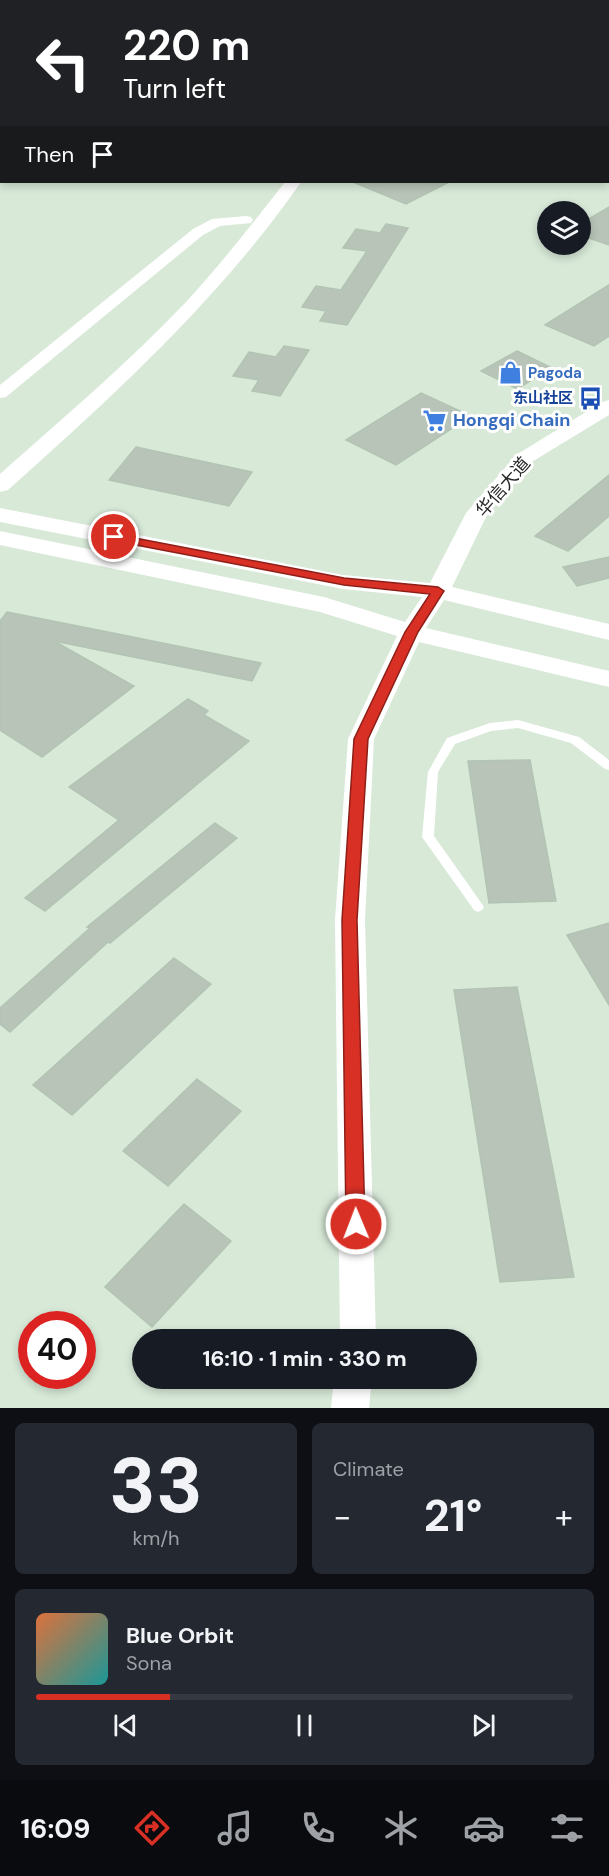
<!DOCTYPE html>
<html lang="en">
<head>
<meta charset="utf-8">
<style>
	:root { --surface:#171b24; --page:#242831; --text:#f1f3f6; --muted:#9ea1a6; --line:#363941; --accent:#d93025 }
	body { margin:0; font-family:"DM Sans","Noto Sans SC",sans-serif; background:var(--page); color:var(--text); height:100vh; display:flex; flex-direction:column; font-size:22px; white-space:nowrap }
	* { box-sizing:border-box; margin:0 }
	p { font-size:20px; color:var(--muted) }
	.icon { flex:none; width:33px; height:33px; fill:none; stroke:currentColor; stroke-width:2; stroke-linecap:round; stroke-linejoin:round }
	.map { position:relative; height:1408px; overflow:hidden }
	.side { display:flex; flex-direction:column; gap:15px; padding:15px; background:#0d0f14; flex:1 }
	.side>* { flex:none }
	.banner { position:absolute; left:0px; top:0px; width:609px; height:183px; box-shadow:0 3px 9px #0003; background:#202124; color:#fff; overflow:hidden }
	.controls { position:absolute; left:537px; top:201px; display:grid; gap:12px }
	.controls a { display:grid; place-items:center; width:54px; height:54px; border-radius:50%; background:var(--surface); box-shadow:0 3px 9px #0003; font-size:30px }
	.speed { position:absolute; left:18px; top:1311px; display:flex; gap:12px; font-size:30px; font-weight:700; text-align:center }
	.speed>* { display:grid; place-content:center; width:78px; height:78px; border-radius:50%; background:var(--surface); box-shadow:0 3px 9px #0003; line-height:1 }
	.speed .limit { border:9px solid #d22; background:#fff; color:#111 }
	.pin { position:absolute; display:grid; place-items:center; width:51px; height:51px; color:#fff; margin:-26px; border:3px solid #fff; border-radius:50%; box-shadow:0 2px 6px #0007 }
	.me { position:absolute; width:66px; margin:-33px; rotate:359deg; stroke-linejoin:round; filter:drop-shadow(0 0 4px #0008) }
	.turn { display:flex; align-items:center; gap:21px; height:126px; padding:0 24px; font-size:27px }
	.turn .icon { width:78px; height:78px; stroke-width:2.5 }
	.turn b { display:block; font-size:42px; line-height:51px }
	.then { display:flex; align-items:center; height:57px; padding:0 24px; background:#0003; gap:12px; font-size:22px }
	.big { font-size:45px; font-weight:700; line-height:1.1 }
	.side .card { flex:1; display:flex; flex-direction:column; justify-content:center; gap:9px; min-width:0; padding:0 21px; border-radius:9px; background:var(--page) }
	.side .dial { align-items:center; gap:0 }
	.dial b { font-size:78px; line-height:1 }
	.song { display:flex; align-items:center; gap:18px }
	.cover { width:72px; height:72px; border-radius:9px; background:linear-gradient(135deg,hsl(20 70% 55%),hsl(180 70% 35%)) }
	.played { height:6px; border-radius:3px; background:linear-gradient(90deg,var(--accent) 25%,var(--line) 25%) }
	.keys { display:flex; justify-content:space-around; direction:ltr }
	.heat { display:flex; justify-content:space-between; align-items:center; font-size:33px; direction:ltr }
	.side .tiles { flex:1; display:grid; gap:15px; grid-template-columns:1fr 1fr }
	.card:last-child { grid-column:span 2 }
	.trip { position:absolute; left:132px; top:1329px; width:345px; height:60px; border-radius:30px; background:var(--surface); box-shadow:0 3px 9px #0003; font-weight:700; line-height:60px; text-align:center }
	.tab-bar { display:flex; height:96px; justify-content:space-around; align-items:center; background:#090b0e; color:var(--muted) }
	.tab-bar .icon { width:42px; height:42px }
	.tab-bar .on { color:var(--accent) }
	.tab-bar b { font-size:27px; color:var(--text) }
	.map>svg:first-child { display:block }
	.building { fill:#b8c4b8; stroke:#b2c4b3; stroke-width:1.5 }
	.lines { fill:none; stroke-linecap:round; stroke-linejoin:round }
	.service { fill:#fff; fill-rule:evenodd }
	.minor { fill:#fff; fill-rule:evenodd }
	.tertiary { fill:#fff; fill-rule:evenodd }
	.route { fill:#d93025; stroke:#8d1f18; stroke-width:1.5 }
	.labels { text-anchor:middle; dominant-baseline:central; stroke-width:6; stroke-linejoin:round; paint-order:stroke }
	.far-shop-label { font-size:15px; font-weight:bold; fill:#366cbe; stroke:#fff; text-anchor:start }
	.far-transit-label { font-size:15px; font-weight:bold; fill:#164399; stroke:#fff; text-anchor:end }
	.shop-label { font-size:18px; font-weight:bold; fill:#366cbe; stroke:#fff; text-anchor:start }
	.street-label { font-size:18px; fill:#262626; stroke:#fff }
</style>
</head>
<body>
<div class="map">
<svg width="609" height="1408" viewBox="0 0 609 1408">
	<rect width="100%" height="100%" fill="#d8e9d8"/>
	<path class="building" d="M353 182H449L406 204Z
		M609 207V245L580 235V224Z
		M386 224 408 228 347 325 320 321 326 311 302 307 316 286 341 290 367 251 343 248 356 229 380 233Z
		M609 285V336L594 346 545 325Z
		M284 346 309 350 280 396 252 391 259 380 233 376 249 352 276 357Z
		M517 351 552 368 517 389 481 371Z
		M421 393 471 416 396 465 346 440Z
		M136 447 252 472 229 506 109 480Z
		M609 475V516L568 551 535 536Z
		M609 557V578L577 586 563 567Z
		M7 612 118 634 261 663 252 681 54 641 134 686 42 757 0 730V621Z
		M188 699 208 711 204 715 249 741 45 911 25 898 119 820 69 787Z
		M530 760 556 901 489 903 468 761Z
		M215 823 237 838 110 943 108 942 10 1032 0 1024V1008L90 928 87 927Z
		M609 923V1005L567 935Z
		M174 958 211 984 72 1115 33 1085Z
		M517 987 574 1277 500 1282 454 990Z
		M197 1079 241 1111 168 1186 123 1151Z
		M184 1204 231 1241 152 1327 105 1287Z"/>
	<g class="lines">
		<path class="service" d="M518 720 579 737 609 760V770L605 769 571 743 518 728 491 731 455 744 438 772 434 836 482 904 484 907 482 910 478 912 474 910 422 837 428 772 447 738 490 723Z"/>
		<path class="minor" d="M246 216 251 217 253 220 251 223 220 226 203 235 6 397 0 398V385L193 229 212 219Z"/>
		<path class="tertiary" d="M415 0H429L414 2Z
			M285 182H301C219 300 114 395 8 490L0 492V474C63 418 128 363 186 302 221 264 253 223 285 182Z
			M609 400V415L530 463 487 515 452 587 609 624V640L444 600 426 628 609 671V687L419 642 374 739 365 920 376 1340H340L335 920 348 739 397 636 320 612 0 545V531L324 597 405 622 422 597 343 589 0 522V508L343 575 430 583 466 513 516 455 602 402Z
			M334 1378H372L369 1408H331Z"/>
	</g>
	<path class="route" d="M114 534 344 578 438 587 444 591 418 632 368 739 357 920 365 1224 362 1231 356 1233 349 1231 346 1224 342 920 354 739 405 632 430 594 344 585 110 540 108 537Z"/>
	<defs>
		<symbol id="shop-bare" viewBox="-9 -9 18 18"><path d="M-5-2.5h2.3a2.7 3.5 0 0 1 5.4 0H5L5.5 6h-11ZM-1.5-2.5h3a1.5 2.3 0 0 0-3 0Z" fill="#3f7fe0" stroke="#fff" stroke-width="2.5" paint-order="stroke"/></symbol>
		<symbol id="bus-bare" viewBox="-9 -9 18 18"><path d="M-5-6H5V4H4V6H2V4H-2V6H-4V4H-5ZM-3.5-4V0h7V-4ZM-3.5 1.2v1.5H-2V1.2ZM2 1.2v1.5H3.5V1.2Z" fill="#1a4fb4" stroke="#fff" stroke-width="2.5" paint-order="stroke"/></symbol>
		<symbol id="supermarket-bare" viewBox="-9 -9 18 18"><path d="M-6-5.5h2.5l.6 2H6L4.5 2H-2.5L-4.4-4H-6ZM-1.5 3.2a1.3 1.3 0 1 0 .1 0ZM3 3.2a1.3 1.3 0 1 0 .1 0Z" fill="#3f7fe0" stroke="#fff" stroke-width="2.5" paint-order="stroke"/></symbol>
	</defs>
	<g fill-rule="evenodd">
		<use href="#shop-bare" x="494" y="356" width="33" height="33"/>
		<use href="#bus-bare" x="574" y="382" width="33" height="33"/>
		<use href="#supermarket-bare" x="418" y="404" width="33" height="33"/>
	</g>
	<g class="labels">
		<g class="far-shop-label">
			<text x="528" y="373">Pagoda</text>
		</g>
		<g class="far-transit-label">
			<text x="573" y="398">东山社区</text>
		</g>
		<g class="shop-label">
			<text x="453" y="420">Hongqi Chain</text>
		</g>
		<g class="street-label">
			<text transform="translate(503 487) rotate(-49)">华信大道</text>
		</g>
	</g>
</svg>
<div class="controls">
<a><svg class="icon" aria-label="layers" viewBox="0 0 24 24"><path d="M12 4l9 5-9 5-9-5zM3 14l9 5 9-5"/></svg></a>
</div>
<div class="speed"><div class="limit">40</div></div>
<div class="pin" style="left:114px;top:537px;background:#d93025"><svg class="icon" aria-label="arrive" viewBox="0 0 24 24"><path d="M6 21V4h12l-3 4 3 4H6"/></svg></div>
<svg class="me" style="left:356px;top:1224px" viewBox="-20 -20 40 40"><circle r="17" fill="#d93025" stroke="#fff" stroke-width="3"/><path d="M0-11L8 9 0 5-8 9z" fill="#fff"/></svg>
<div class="trip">16:10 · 1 min · 330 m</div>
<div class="banner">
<div class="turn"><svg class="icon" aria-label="left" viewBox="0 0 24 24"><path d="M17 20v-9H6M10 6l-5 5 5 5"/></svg><div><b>220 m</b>Turn left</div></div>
<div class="then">Then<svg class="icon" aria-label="arrive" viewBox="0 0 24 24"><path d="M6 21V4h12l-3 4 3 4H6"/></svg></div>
</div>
</div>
<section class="side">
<div class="tiles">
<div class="card dial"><b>33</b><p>km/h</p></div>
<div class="card"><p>Climate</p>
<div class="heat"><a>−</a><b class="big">21°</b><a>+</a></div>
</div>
<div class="card">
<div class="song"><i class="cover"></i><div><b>Blue Orbit</b><p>Sona</p></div></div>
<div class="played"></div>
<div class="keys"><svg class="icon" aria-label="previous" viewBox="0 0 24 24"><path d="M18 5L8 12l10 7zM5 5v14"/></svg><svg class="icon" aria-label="pause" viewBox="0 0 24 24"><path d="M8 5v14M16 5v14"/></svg><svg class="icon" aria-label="next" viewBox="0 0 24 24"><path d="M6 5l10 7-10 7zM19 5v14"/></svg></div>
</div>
</div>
</section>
<nav class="tab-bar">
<b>16:09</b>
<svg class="icon on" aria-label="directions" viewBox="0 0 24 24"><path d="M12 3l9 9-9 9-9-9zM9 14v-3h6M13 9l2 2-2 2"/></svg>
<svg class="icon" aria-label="music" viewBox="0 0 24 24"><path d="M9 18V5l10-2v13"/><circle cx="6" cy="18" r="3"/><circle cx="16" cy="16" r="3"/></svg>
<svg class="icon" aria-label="phone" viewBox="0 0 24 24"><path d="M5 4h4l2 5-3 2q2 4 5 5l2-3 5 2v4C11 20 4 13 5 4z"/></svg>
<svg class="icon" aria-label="climate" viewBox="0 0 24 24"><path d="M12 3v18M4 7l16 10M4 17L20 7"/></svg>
<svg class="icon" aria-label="car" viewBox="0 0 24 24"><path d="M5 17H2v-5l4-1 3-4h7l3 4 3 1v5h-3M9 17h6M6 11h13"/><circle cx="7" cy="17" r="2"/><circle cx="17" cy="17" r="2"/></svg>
<svg class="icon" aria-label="filters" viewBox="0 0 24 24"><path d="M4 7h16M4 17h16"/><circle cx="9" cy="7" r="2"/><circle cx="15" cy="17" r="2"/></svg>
</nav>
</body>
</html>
